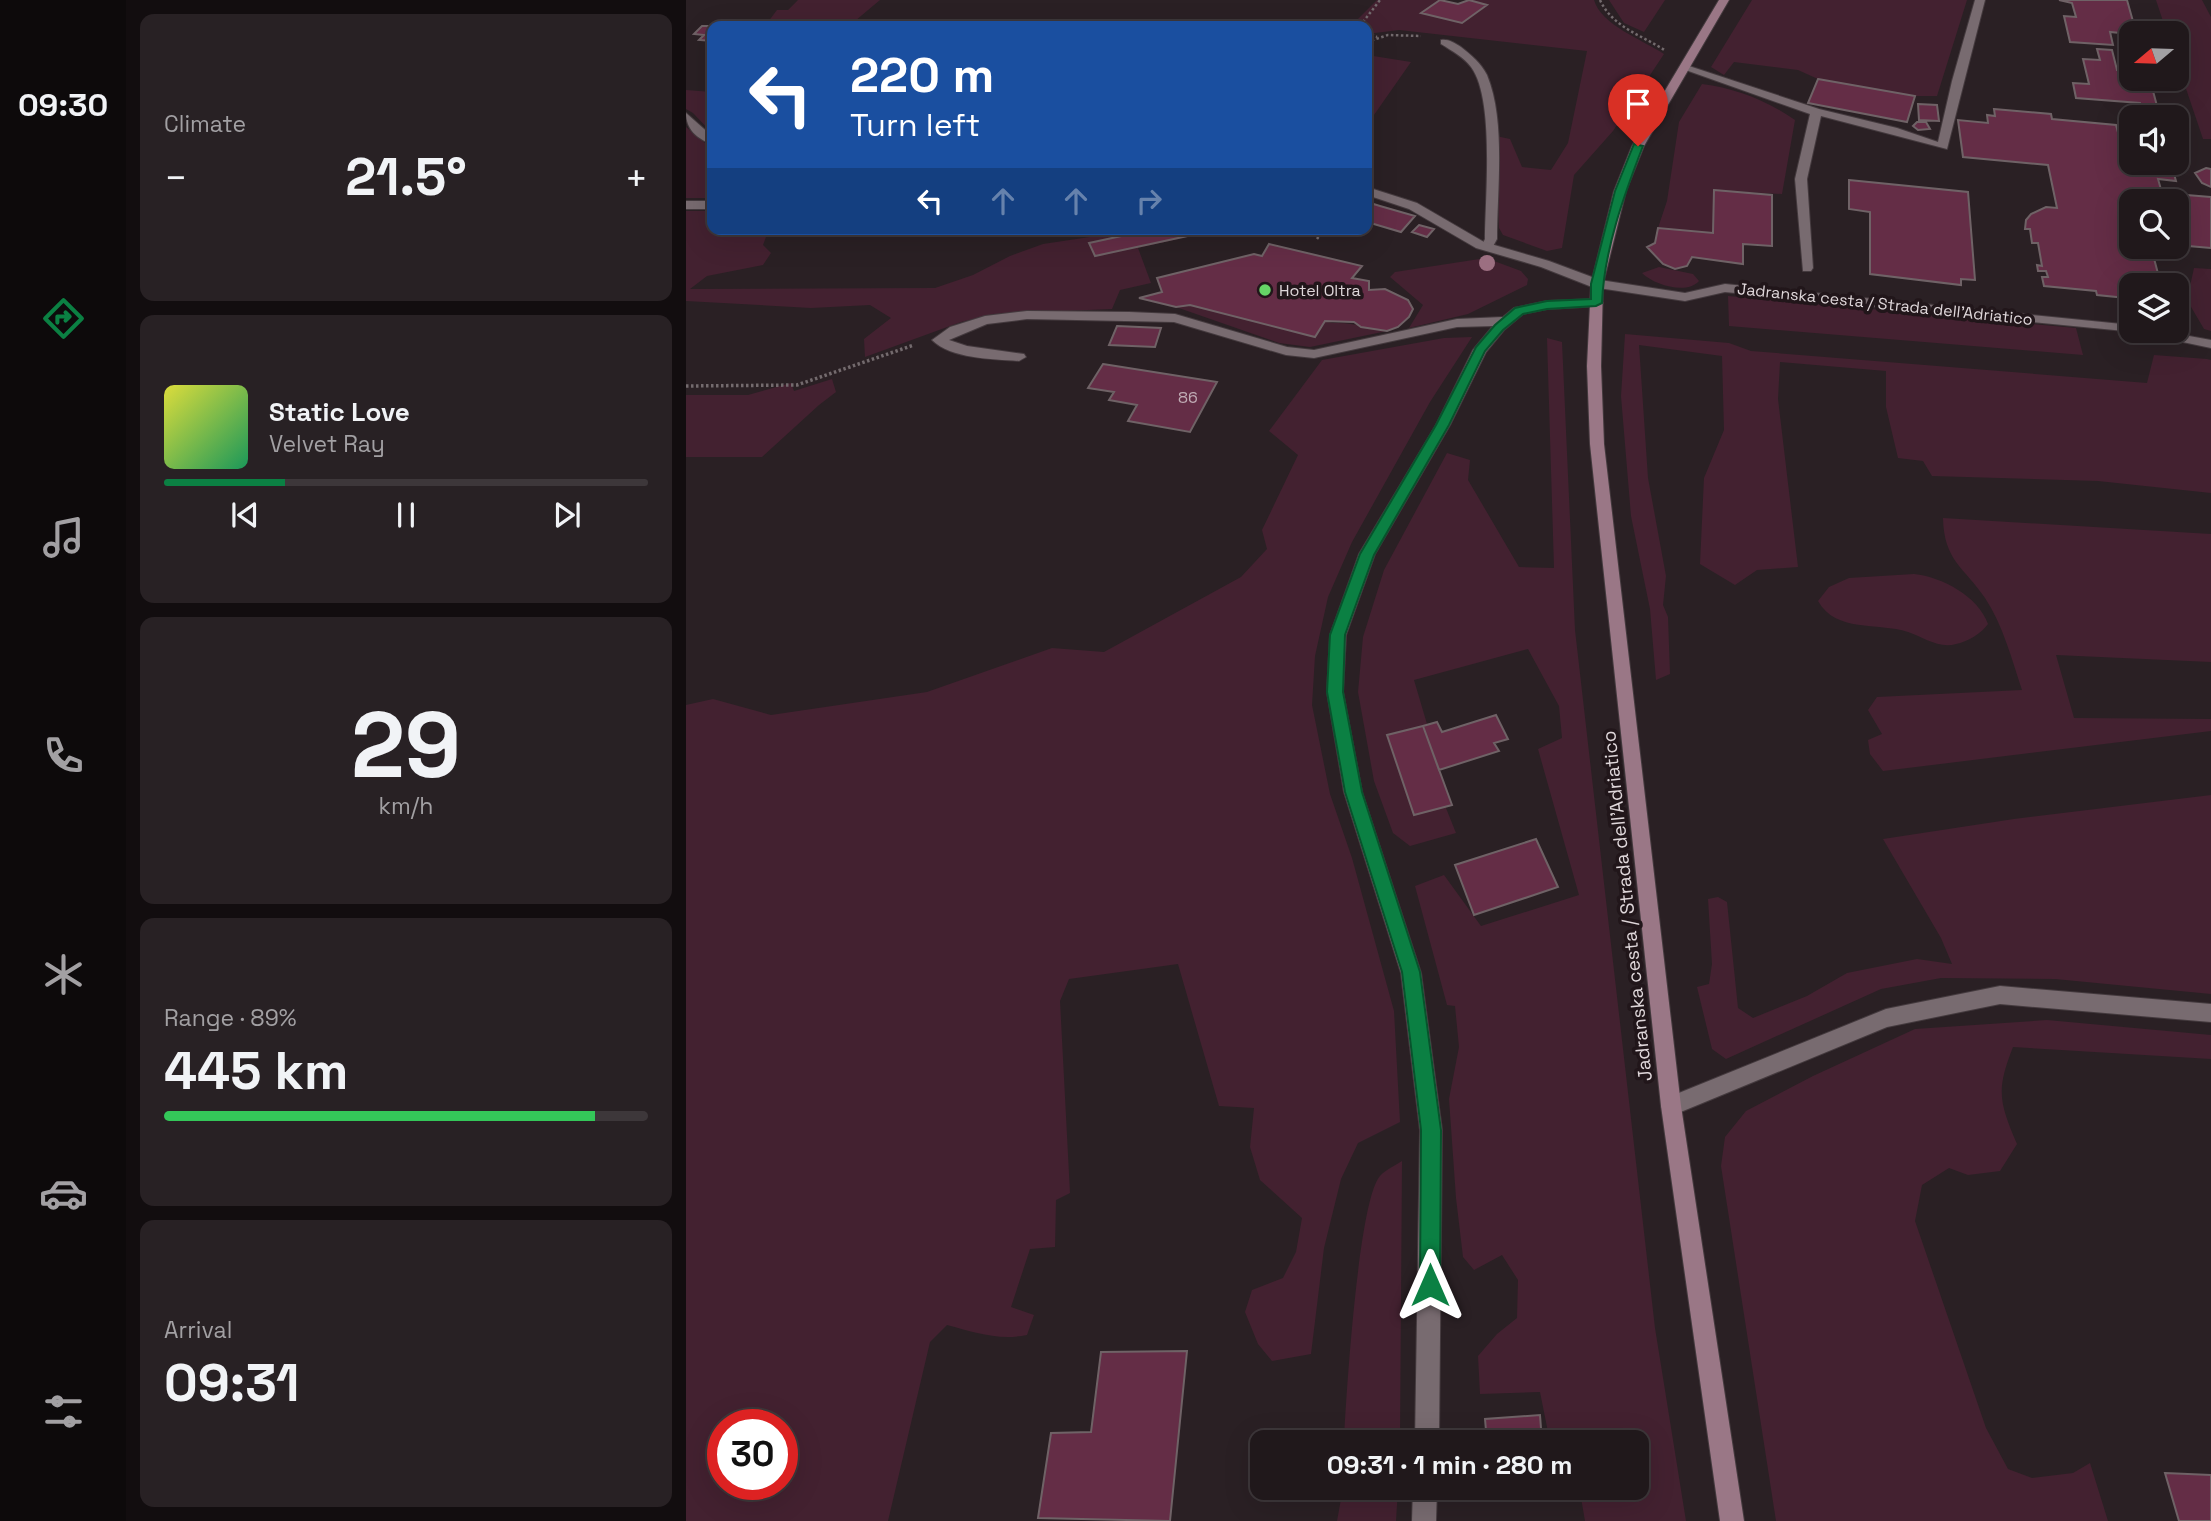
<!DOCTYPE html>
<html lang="en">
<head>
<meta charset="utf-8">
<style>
	:root { --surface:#20181b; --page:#282124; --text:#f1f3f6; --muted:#a2a0a3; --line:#3d373a; --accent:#0b8043 }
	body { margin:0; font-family:"Space Grotesk",sans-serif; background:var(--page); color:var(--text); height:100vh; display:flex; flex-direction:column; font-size:26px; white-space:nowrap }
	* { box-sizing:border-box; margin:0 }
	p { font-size:23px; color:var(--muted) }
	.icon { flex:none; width:38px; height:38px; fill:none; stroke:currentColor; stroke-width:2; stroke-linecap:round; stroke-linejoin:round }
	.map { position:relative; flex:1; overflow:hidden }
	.sheet { display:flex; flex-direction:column; gap:14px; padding:14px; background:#120d0f; width:560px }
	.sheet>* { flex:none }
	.banner { position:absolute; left:21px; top:21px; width:665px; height:214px; border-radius:14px; box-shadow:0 7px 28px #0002,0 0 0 2px var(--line); background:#1a4fa0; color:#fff; overflow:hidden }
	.needle { width:46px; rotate:251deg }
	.controls { position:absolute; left:1433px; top:21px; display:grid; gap:14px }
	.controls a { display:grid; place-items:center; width:70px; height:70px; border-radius:14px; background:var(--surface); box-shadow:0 7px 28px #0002,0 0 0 2px var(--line); font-size:35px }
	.speed { position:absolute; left:21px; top:1409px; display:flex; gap:14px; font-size:35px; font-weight:700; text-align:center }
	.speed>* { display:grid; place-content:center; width:91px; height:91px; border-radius:50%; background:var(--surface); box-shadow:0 7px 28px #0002,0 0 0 2px var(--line); line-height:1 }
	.speed .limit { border:10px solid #d22; background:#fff; color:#111 }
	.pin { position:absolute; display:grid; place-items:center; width:60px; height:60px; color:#fff; margin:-72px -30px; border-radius:50% 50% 50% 0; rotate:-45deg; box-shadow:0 0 7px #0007 }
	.pin .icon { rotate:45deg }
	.me { position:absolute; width:77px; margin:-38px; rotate:0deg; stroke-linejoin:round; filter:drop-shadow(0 0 5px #0008) }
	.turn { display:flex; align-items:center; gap:24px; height:147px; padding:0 28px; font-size:32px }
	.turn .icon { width:91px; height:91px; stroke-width:2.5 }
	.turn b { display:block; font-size:49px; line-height:60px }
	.lanes { display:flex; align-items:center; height:66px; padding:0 28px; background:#0003; justify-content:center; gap:35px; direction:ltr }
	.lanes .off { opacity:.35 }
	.big { font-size:52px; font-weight:800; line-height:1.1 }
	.sheet .tile { flex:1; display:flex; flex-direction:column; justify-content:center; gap:10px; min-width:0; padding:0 24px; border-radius:14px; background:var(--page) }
	.sheet .dial { align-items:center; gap:0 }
	.dial b { font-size:91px; line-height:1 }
	.song { display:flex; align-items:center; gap:21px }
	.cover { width:84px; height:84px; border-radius:10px; background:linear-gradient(135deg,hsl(60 70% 55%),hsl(150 70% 35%)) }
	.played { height:7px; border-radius:4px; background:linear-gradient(90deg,var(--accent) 25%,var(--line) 25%) }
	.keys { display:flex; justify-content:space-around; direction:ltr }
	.heat { display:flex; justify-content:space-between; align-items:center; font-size:38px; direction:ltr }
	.charge { height:10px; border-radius:5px; background:linear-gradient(90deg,#34c759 89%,var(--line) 0) }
	.trip { position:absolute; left:564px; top:1430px; width:399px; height:70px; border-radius:14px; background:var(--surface); box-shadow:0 7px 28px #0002,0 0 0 2px var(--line); font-weight:800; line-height:70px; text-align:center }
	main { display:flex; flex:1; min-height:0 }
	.dock { display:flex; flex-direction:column; width:126px; justify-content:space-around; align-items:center; background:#0d0a0b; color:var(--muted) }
	.dock .icon { width:49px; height:49px }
	.dock .current { color:var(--accent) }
	.dock b { font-size:32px; color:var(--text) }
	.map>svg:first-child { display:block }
	.green { fill:#432130; fill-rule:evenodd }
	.building { fill:#642d46; stroke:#6f6266; stroke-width:2 }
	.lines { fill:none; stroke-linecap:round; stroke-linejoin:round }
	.service-casing { stroke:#443a3e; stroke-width:2 }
	.minor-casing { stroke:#443a3e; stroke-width:2 }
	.secondary-casing { stroke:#443a3e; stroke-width:2 }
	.path-far1 { stroke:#736a6d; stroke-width:2.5; stroke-dasharray:2.5 2.5; stroke-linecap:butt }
	.path { stroke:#736a6d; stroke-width:3.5; stroke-dasharray:2.5 2.5; stroke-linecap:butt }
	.service { fill:#786b70; fill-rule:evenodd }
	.minor { fill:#786b70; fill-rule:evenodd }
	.secondary { fill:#9a7786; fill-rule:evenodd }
	.tree { fill:#9c6f81 }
	.route { fill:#0b8043; stroke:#07532c; stroke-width:2 }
	.poi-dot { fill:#66d466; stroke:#21161a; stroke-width:2.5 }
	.labels { text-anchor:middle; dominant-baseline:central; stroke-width:7; stroke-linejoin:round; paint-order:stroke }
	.far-poi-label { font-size:16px; fill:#dfd7da; stroke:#21161a; text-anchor:start }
	.far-street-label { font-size:16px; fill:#dfd7da; stroke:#21161a }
	.number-label { font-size:16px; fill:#c0acb5 }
	.street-label { font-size:19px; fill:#dfd7da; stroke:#21161a }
</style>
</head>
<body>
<main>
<nav class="dock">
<b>09:30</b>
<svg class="icon current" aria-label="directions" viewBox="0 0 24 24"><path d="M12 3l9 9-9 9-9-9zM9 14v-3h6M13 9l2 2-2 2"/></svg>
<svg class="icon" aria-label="music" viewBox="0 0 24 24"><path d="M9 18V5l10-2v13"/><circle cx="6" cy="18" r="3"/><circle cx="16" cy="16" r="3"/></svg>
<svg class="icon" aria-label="phone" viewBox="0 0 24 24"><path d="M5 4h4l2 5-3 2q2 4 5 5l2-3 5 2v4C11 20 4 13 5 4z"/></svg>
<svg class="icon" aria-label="climate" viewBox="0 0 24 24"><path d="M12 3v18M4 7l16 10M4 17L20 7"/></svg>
<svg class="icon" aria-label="car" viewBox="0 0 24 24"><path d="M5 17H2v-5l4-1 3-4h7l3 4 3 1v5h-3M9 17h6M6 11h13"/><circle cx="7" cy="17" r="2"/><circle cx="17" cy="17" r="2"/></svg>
<svg class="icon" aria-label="filters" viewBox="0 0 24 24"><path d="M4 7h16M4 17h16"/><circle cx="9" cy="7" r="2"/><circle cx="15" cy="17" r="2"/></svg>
</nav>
<section class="sheet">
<div class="tile"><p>Climate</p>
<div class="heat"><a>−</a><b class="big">21.5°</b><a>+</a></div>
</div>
<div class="tile">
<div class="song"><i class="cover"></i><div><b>Static Love</b><p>Velvet Ray</p></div></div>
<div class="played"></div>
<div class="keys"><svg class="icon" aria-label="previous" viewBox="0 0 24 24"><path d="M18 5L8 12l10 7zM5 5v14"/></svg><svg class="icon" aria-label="pause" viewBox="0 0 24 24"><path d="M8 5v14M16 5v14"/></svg><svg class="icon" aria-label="next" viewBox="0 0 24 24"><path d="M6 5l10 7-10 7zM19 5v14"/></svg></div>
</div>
<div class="tile dial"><b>29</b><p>km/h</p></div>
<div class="tile"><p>Range · 89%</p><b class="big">445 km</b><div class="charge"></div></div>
<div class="tile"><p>Arrival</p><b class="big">09:31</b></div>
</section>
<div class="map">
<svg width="1525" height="1521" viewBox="0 0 1525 1521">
	<rect width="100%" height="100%" fill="#2a2024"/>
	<path class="green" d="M112 0H194L163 26H79L91 10H102Z
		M691 0H754L736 13 776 23 800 6 783 0H908C915 25 957 40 978 54L927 131 888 175 876 248 861 251 817 235 813 228 810 136 824 139 836 167 865 170 882 143 901 51 713 30 681 34V26H665Z
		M923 0H979L958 32 938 23Z
		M1066 0H1281L1251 96H1229L1132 79 1112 70 1048 62 1038 75 1025 67Z
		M1470 0H1516L1525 17V139H1517L1491 62V33H1481Z
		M681 55 725 62 681 125Z
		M1016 84C1049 88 1082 101 1109 120L1096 194 1028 190 1027 233 972 228 981 201 993 122Z
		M0 90 26 92V133L7 113 0 109Z
		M0 127 26 149V198H0Z
		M0 211H26V229H83L77 245 85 253 77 265 21 276 4 289 249 288 287 275 324 256 357 244 457 229H497L501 237 452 248 465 283 434 290 426 309 307 314 275 322 179 357 178 339 205 318 184 305 125 308 0 301Z
		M800 258 835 271 842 279 841 285 782 314 723 328 737 305 704 277 709 272Z
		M973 267 1007 274 1013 281C1001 295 968 285 956 273Z
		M1508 268 1525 269V331L1518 329 1501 300Z
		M1042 296 1390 328 1397 355 1043 326Z
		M504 305 648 323C667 322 681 328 701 331L624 347 593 343 490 307Z
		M939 334 1043 343 1065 351 1461 383 1468 355 1521 359 1525 360V493L1412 481 1246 476 1237 461 1212 458 1200 407V371L1094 362 1092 399 1112 567 1071 570 1049 585 1014 564 1018 478 1038 430 1036 356 953 345 962 478 980 576 977 605 982 617 984 674 970 680 964 609 945 516 935 396Z
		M786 337 744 402 666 542 642 597 629 656 626 705 644 794 666 858 708 1011 714 1122 672 1143 655 1179 638 1248 625 1354 586 1361 572 1344 559 1312 566 1290 597 1278 610 1252 616 1218 574 1180 564 1147 568 1108 533 1106 492 964 383 979 374 1001 384 1193 370 1200 369 1247 344 1249 325 1307 348 1315 341 1335C312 1341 288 1332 261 1325L244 1342 202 1521H0V705L27 699 85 715 241 692 366 648 418 652 555 577 581 549 576 530 612 455 583 431 636 360 758 338ZM37 1424H96V1484H37Z
		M861 338 876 342 889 630 969 1328 1000 1521H899L894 1492 886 1488H950V1442H864L854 1392 794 1394 792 1356 811 1334 831 1318 832 1280 816 1255 788 1270 777 1257 770 1198 763 1099 773 1047 769 1006 761 1005 729 886 758 875 795 926 893 895 852 749 876 738 873 706 842 649 728 680 741 724 703 743 723 799 758 803 770 833 724 846 707 833 688 781 672 692 677 637 698 570 761 453 784 460 782 480 833 567 868 568Z
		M146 379 150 392 133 405 76 457H0V395H62L105 383 108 391Z
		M1257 518 1525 534V662L1370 655 1388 718 1525 719V731L1197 771 1184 754 1182 740 1196 734 1182 710 1191 697 1336 690C1326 660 1317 625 1299 598 1278 567 1258 561 1257 518Z
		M1228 574C1256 577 1292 596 1302 624 1296 633 1281 642 1270 644 1253 649 1237 637 1222 632 1191 622 1150 633 1132 601L1143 587 1163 578Z
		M1525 795V994L1369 979 1255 978 1195 989 1040 1059 1026 1049 1011 987 1023 984 1026 964 1022 899 1032 897 1041 902 1052 1008 1067 1018 1121 996 1161 973 1231 959 1266 964 1255 938 1197 839 1328 819Z
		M1361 1020 1525 1035V1059L1327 1047C1310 1090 1313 1102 1331 1144L1314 1171 1282 1175 1263 1168 1236 1185 1229 1221 1300 1428 1322 1469 1346 1478 1387 1473 1404 1463 1422 1521H1090L1035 1166 1039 1137 1060 1111 1127 1076 1229 1029Z
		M716 1161 714 1442H658C660 1400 672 1201 694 1176 699 1170 710 1165 716 1161Z
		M657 1488H712L710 1521H651Z"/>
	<path class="building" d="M754 0 772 4 783 0 801 5 776 23 735 13Z
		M1373 0H1441L1448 25H1442L1443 29 1434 33 1424 32 1427 45 1384 42 1378 16 1390 17 1386 3Z
		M30 23 44 24 42 26H26V41L13 40 18 35 8 34 16 26H28Z
		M1411 49 1426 50 1431 70 1446 71V79L1464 80 1474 117H1459L1454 103 1390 98 1387 83 1403 84 1397 59 1414 60Z
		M1132 79 1229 96 1221 122 1122 103Z
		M1232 104 1251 105 1253 121 1233 120Z
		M1308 109 1365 114 1366 119 1430 125 1434 140 1446 141V163H1485L1490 181 1472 179 1476 193 1525 197V248L1491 245V201H1460L1458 191H1451L1453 201H1446V247H1465L1475 285H1446V294H1439L1441 298 1411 295 1410 291 1358 286 1356 277H1362L1360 271H1352L1351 265 1356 266 1352 243H1346L1344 229H1339L1340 220 1345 214 1360 207 1371 208 1362 165 1277 157 1272 120 1302 123 1301 115 1309 116Z
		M1231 122H1240L1244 129 1232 130 1227 126Z
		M1520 168 1525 169V187L1516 183 1509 173Z
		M1163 180 1282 192 1289 280 1275 279V285L1184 274V212L1163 209Z
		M1028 190 1086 195V246L1057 244V264L1006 257 1001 266 989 269 977 264 961 247 969 243 972 228 1027 233Z
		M681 202 694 206 729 216 715 232 681 222Z
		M733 225 748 229 741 237 726 232Z
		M468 229H534L409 256 403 243Z
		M583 244 676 266 666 278 683 281V290L699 289 722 300 727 309 723 317 712 327 701 331 675 327 668 322 639 321 629 337 504 305 490 307 453 298 476 292 471 278 568 254 576 256Z
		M431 326 475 328 469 347 423 345Z
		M417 364 531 382 504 432 442 421 451 405 423 400 428 392 402 388Z
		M810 715 822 739 808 743 813 751 753 770 737 726 751 722 756 732Z
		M737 726 766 805 728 815 701 735Z
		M850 839 872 887 788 915 769 865Z
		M501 1351 484 1521 352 1518 365 1433 405 1432 415 1352Z
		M854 1415 856 1442H801L799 1419Z
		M1479 1473 1525 1475V1521H1493Z"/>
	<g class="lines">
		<defs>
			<path id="service" d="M1289 0H1299L1261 149 1135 116 1121 179 1127 268 1125 271H1117L1109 179 1124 114 994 68 1003 66 1133 109 1211 128 1252 142 1266 81Z
				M755 40C763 39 768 43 775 47 785 55 795 63 801 75 820 121 811 190 811 239L805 250 801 251 795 247 799 239C799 199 809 99 785 67 778 57 766 51 755 44Z
				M0 113 26 136V144C11 139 0 129 0 113Z
				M1314 986 1525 1004V1022L1314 1004 1201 1027 985 1116 978 1113 975 1106 978 1099 1200 1009Z"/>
			<path id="minor" d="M681 187 731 203 798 242 863 261 914 280 999 293 1039 284 1446 325V331H1476L1525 340V348L1449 332 1039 292 999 301 906 287 855 267 790 248 723 209 681 195Z
				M0 201H26V209H0Z
				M910 299 917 303 915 306 861 309 837 314 818 330 800 352 764 425 689 554 660 635 657 692 676 792 735 973 756 1130 753 1442H729L734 1130 715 973 658 792 641 692 644 635 673 554 750 425 787 350 807 326 771 327 628 358 600 355 488 322 341 319 301 324 263 340 281 346 338 354 340 357 333 361C307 359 265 359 246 340L264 327 299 316 341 311 443 312 489 314 601 347 628 350 771 319 817 317 828 308 861 301Z
				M727 1488H751L750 1521H726Z"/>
			<path id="secondary" d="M1033 0H1043L958 146 940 191 917 284 915 366 918 444 995 1106 1058 1521H1034L975 1106 904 444 901 366 905 284 928 191 946 146Z"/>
		</defs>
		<use href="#service" class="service-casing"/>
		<use href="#minor" class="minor-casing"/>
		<use href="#secondary" class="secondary-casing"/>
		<path class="path-far1" d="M914 0C927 28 956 35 980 51
			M674 26 694 0
			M681 32 691 37
			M681 42 702 35 735 36
			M631 239 638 229"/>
		<path class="path" d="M0 386 111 385 228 345"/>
		<use href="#service" class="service"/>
		<use href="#minor" class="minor"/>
		<use href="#secondary" class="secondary"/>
	</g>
	<circle class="tree" cx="801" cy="263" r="8"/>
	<path class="route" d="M948 144 957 146C938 195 918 250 916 303L910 306 861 309 837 314 817 330 799 351 763 425 688 555 659 635 657 692 676 792 734 972 755 1130 754 1285 751 1292 744 1295 737 1292 734 1285 735 1130 716 972 659 792 641 692 644 635 674 554 750 425 790 347 809 325 829 308 861 301 905 299V284L929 191Z"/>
	<circle class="poi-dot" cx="579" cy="290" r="7"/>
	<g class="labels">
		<g class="far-poi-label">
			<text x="593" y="290">Hotel Oltra</text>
		</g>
		<g class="far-street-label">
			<text transform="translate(1199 304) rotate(6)">Jadranska cesta / Strada dell'Adriatico</text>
		</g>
		<g class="number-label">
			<text x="502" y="397">86</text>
		</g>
		<g class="street-label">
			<text transform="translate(941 906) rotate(-96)">Jadranska cesta / Strada dell'Adriatico</text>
		</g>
	</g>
</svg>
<div class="controls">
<a><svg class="needle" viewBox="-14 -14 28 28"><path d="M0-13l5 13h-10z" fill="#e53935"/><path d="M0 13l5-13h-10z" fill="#a2a0a3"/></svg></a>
<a><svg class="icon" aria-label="sound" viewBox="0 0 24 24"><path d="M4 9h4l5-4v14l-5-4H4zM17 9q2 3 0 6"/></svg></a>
<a><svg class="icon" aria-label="search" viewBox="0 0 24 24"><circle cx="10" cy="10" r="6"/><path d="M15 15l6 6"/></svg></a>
<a><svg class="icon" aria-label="layers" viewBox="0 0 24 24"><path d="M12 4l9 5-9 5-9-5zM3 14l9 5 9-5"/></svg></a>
</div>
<div class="speed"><div class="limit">30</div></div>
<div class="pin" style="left:952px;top:146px;background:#d93025"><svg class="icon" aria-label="arrive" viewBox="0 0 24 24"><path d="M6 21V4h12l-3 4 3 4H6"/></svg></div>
<svg class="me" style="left:744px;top:1285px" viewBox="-20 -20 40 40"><path d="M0-17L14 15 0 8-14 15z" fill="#0b8043" stroke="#fff" stroke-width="4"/></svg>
<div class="trip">09:31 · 1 min · 280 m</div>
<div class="banner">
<div class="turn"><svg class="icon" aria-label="left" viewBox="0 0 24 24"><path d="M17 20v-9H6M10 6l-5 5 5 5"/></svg><div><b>220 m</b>Turn left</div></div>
<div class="lanes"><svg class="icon" aria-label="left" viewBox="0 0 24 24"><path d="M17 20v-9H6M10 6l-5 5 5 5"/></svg><svg class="icon off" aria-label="ahead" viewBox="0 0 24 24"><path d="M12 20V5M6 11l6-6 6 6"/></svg><svg class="icon off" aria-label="ahead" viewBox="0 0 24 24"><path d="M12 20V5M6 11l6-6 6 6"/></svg><svg class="icon off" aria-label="right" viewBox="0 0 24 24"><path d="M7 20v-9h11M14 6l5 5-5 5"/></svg></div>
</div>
</div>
</main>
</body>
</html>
